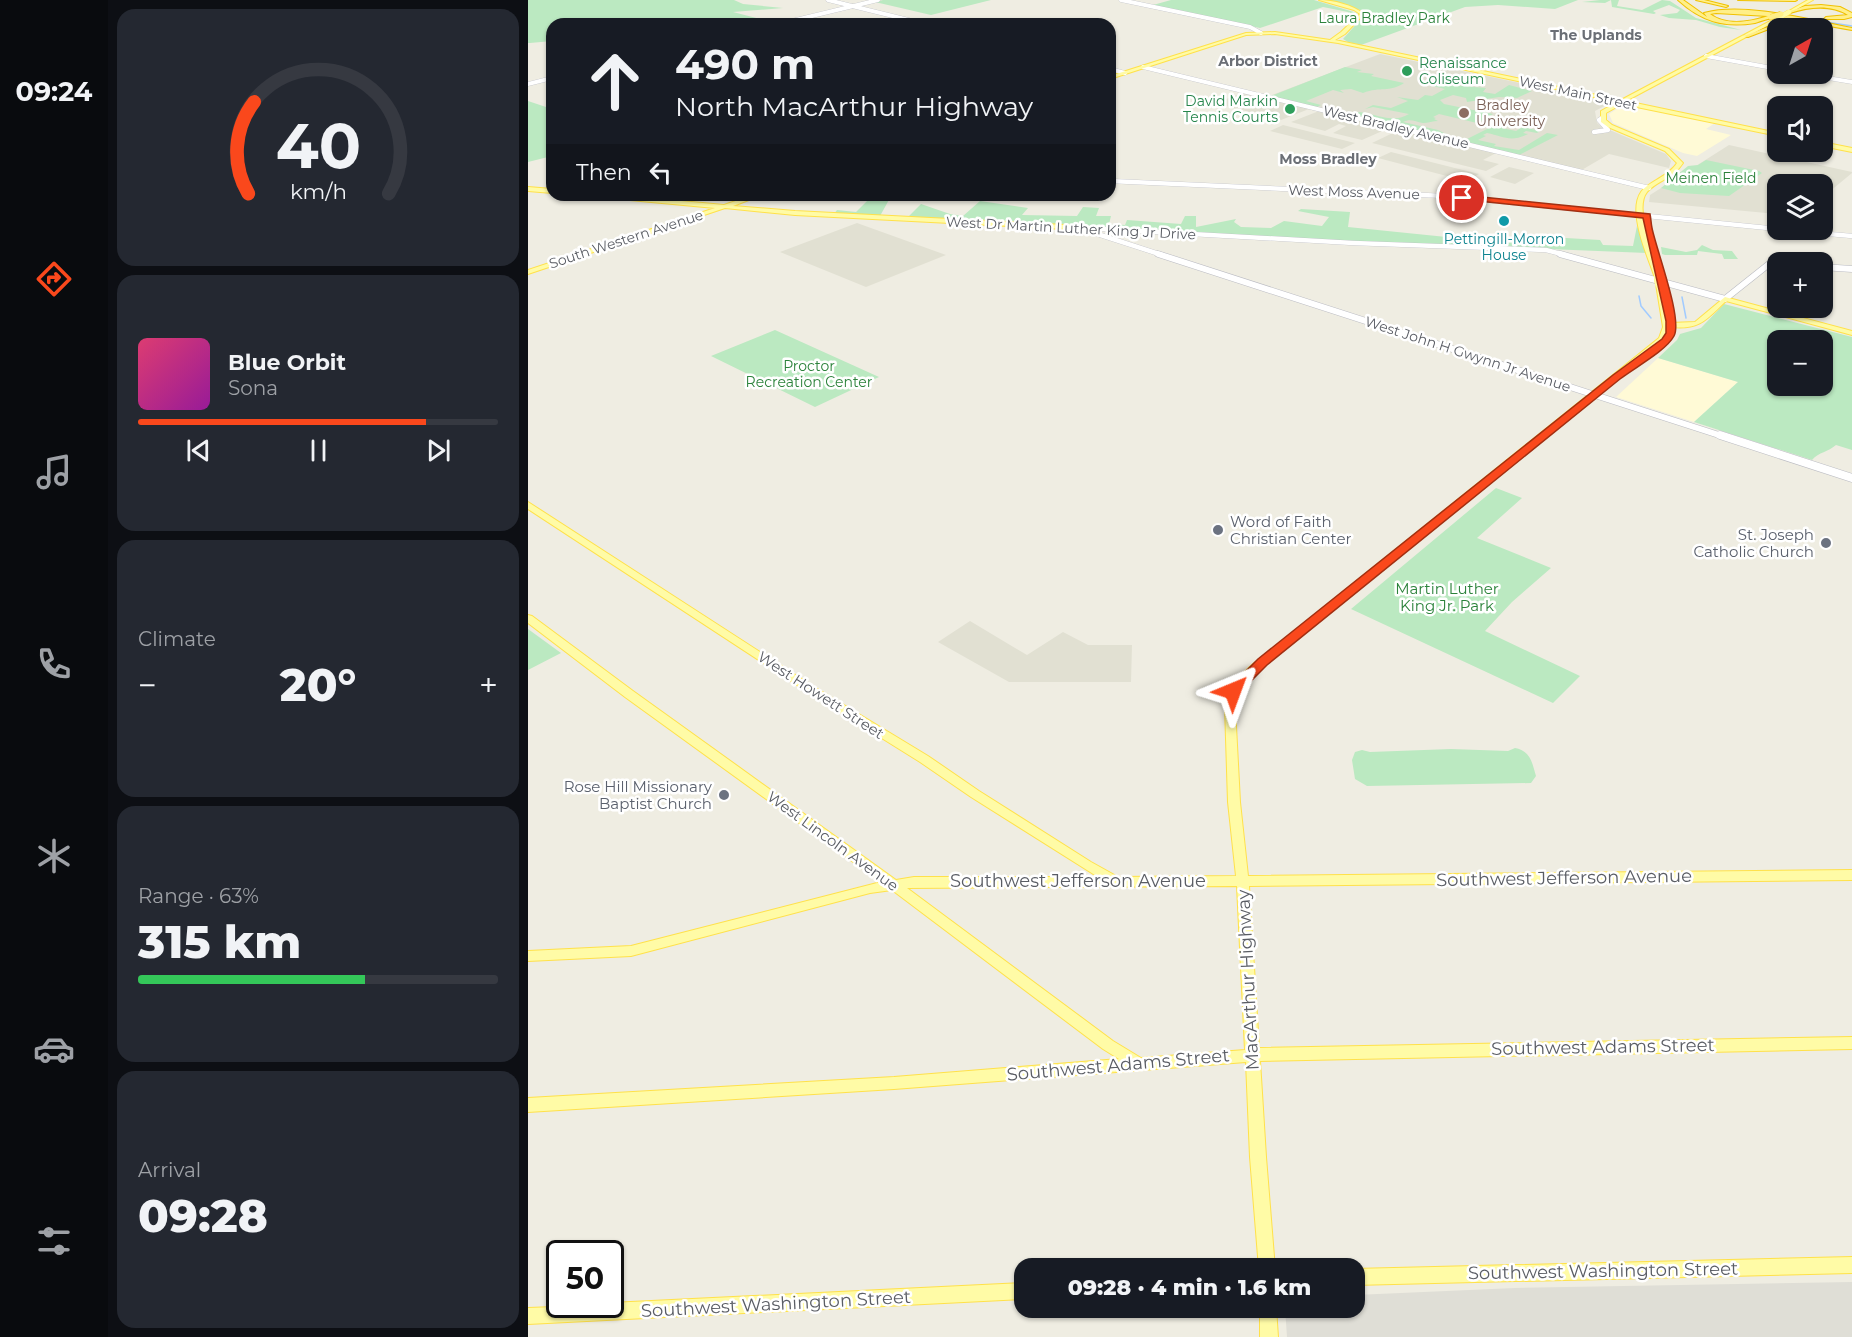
<!DOCTYPE html>
<html lang="en">
<head>
<meta charset="utf-8">
<style>
	:root { --surface:#171b24; --page:#242831; --text:#f1f3f6; --muted:#9ea1a6; --line:#363941; --accent:#fa481c }
	body { margin:0; font-family:Montserrat,sans-serif; background:var(--page); color:var(--text); height:100vh; display:flex; flex-direction:column; font-size:22px; white-space:nowrap }
	* { box-sizing:border-box; margin:0 }
	p { font-size:20px; color:var(--muted) }
	.icon { flex:none; width:33px; height:33px; fill:none; stroke:currentColor; stroke-width:2; stroke-linecap:round; stroke-linejoin:round }
	.map { position:relative; flex:1; overflow:hidden }
	.details { display:flex; flex-direction:column; gap:9px; padding:9px; background:#0d0f14; width:420px }
	.details>* { flex:none }
	.guide { position:absolute; left:18px; top:18px; width:570px; height:183px; border-radius:18px; box-shadow:0 2px 4px #0004; background:#171b24; color:var(--text); overflow:hidden }
	.needle { width:39px; rotate:39deg }
	.tools { position:absolute; left:1239px; top:18px; display:grid; gap:12px }
	.tools a { display:grid; place-items:center; width:66px; height:66px; border-radius:12px; background:var(--surface); box-shadow:0 2px 4px #0004; font-size:30px }
	.speed { position:absolute; left:18px; top:1240px; display:flex; gap:12px; font-size:30px; font-weight:700; text-align:center }
	.speed>* { display:grid; place-content:center; width:78px; height:78px; border-radius:50%; background:var(--surface); box-shadow:0 2px 4px #0004; line-height:1 }
	.speed .limit { border:3px solid #111; border-radius:9px; background:#fff; color:#111 }
	.pin { position:absolute; display:grid; place-items:center; width:51px; height:51px; color:#fff; margin:-26px; border:3px solid #fff; border-radius:50%; box-shadow:0 2px 6px #0007 }
	.me { position:absolute; width:66px; margin:-33px; rotate:44deg; stroke-linejoin:round; filter:drop-shadow(0 0 4px #0008) }
	.turn { display:flex; align-items:center; gap:21px; height:126px; padding:0 30px; font-size:27px }
	.turn .icon { width:78px; height:78px; stroke-width:2.5 }
	.turn b { display:block; font-size:42px; line-height:51px }
	.then { display:flex; align-items:center; height:57px; padding:0 30px; background:#0003; gap:12px; font-size:22px }
	.big { font-size:45px; font-weight:800; line-height:1.1 }
	.details .widget { flex:1; display:flex; flex-direction:column; justify-content:center; gap:9px; min-width:0; padding:0 21px; border-radius:18px; background:var(--page) }
	.details .dial { align-items:center; gap:0 }
	.dial svg { height:156px; overflow:visible; fill:none; stroke:var(--line); stroke-width:7; stroke-linecap:round; text-anchor:middle }
	.dial text { fill:var(--text); stroke:none }
	.song { display:flex; align-items:center; gap:18px }
	.cover { width:72px; height:72px; border-radius:9px; background:linear-gradient(135deg,hsl(340 70% 55%),hsl(300 70% 35%)) }
	.played { height:6px; border-radius:3px; background:linear-gradient(90deg,var(--accent) 80%,var(--line) 80%) }
	.keys { display:flex; justify-content:space-around; direction:ltr }
	.heat { display:flex; justify-content:space-between; align-items:center; font-size:33px; direction:ltr }
	.charge { height:9px; border-radius:4px; background:linear-gradient(90deg,#34c759 63%,var(--line) 0) }
	.trip { position:absolute; left:486px; top:1258px; width:351px; height:60px; border-radius:18px; background:var(--surface); box-shadow:0 2px 4px #0004; font-weight:800; line-height:60px; text-align:center }
	main { display:flex; flex:1; min-height:0 }
	.menu { display:flex; flex-direction:column; width:108px; justify-content:space-around; align-items:center; background:#090b0e; color:var(--muted) }
	.menu .icon { width:42px; height:42px }
	.menu .selected { color:var(--accent) }
	.menu b { font-size:27px; color:var(--text) }
	.map>svg:first-child { display:block }
	.commercial { fill:#fffad6 }
	.industrial { fill:#dfded6 }
	.education { fill:#e1e0d2 }
	.green { fill:#bbe9c1; fill-rule:evenodd }
	.lines { fill:none; stroke-linecap:round; stroke-linejoin:round }
	.stream { stroke:#a1cbff; stroke-width:1.5 }
	.minor-far3-casing { stroke:#babbc2; stroke-width:4.5 }
	.minor-far2-casing { stroke:#babbc2; stroke-width:5 }
	.minor-far1-casing { stroke:#babbc2; stroke-width:7 }
	.minor-casing { stroke:#babbc2; stroke-width:9 }
	.major-casing { stroke:#ffe14a; stroke-width:2 }
	.highway-casing { stroke:#f0c100; stroke-width:2 }
	.minor-far3 { stroke:#fff; stroke-width:4 }
	.minor-far2 { stroke:#fff; stroke-width:4.5 }
	.minor-far1 { stroke:#fff; stroke-width:6 }
	.minor { stroke:#fff; stroke-width:8 }
	.major { fill:#fffba6; fill-rule:evenodd }
	.highway { fill:#ffef88; fill-rule:evenodd }
	.major-bridge-far1-casing { stroke:#ffe14a; stroke-width:5; stroke-linecap:butt }
	.major-bridge-casing { stroke:#ffe14a; stroke-width:8; stroke-linecap:butt }
	.highway-bridge-casing { stroke:#f0c100; stroke-width:6; stroke-linecap:butt }
	.major-bridge-far1 { stroke:#fffba6; stroke-width:4.5 }
	.major-bridge { stroke:#fffba6; stroke-width:8 }
	.highway-bridge { stroke:#ffef88; stroke-width:5 }
	.route { fill:#fa481c; stroke:#a22f12; stroke-width:1.5 }
	.leisure-dot { fill:#2e9e5b; stroke:#fff; stroke-width:2 }
	.education-dot { fill:#8d6e63; stroke:#fff; stroke-width:2 }
	.culture-dot { fill:#0f9aa8; stroke:#fff; stroke-width:2 }
	.worship-dot { fill:#6b7280; stroke:#fff; stroke-width:2 }
	.labels { text-anchor:middle; dominant-baseline:central; stroke-width:5; stroke-linejoin:round; paint-order:stroke }
	.far-park-label { font-size:14px; fill:#2b823a; stroke:#fff }
	.far-neighbourhood-label { font-size:14px; font-weight:bold; fill:#6b6f76; stroke:#fff }
	.far-leisure-label { font-size:14px; fill:#27864d; stroke:#fff; text-anchor:start }
	.far-street-label { font-size:14px; fill:#5a5d64; stroke:#fff }
	.far-education-label { font-size:14px; fill:#785e54; stroke:#fff; text-anchor:start }
	.far-culture-label { font-size:14px; fill:#0d838f; stroke:#fff }
	.worship-label { font-size:15px; fill:#5b616d; stroke:#fff; text-anchor:end }
	.park-label { font-size:15px; fill:#2b823a; stroke:#fff }
	.street-label { font-size:15px; fill:#5a5d64; stroke:#fff }
	.near-street-label { font-size:18px; fill:#5a5d64; stroke:#fff }
</style>
</head>
<body>
<main>
<nav class="menu">
<b>09:24</b>
<svg class="icon selected" aria-label="directions" viewBox="0 0 24 24"><path d="M12 3l9 9-9 9-9-9zM9 14v-3h6M13 9l2 2-2 2"/></svg>
<svg class="icon" aria-label="music" viewBox="0 0 24 24"><path d="M9 18V5l10-2v13"/><circle cx="6" cy="18" r="3"/><circle cx="16" cy="16" r="3"/></svg>
<svg class="icon" aria-label="phone" viewBox="0 0 24 24"><path d="M5 4h4l2 5-3 2q2 4 5 5l2-3 5 2v4C11 20 4 13 5 4z"/></svg>
<svg class="icon" aria-label="climate" viewBox="0 0 24 24"><path d="M12 3v18M4 7l16 10M4 17L20 7"/></svg>
<svg class="icon" aria-label="car" viewBox="0 0 24 24"><path d="M5 17H2v-5l4-1 3-4h7l3 4 3 1v5h-3M9 17h6M6 11h13"/><circle cx="7" cy="17" r="2"/><circle cx="17" cy="17" r="2"/></svg>
<svg class="icon" aria-label="filters" viewBox="0 0 24 24"><path d="M4 7h16M4 17h16"/><circle cx="9" cy="7" r="2"/><circle cx="15" cy="17" r="2"/></svg>
</nav>
<section class="details">
<div class="widget dial"><svg viewBox="0 0 100 80">
<path d="M14 69A42 42 0 1 1 86 69"/>
<path d="M14 69A42 42 0 0 1 17 22" stroke="#fa481c"/>
<text x="50" y="56" font-size="32" font-weight="700">40</text>
<text x="50" y="72" font-size="11">km/h</text>
</svg></div>
<div class="widget">
<div class="song"><i class="cover"></i><div><b>Blue Orbit</b><p>Sona</p></div></div>
<div class="played"></div>
<div class="keys"><svg class="icon" aria-label="previous" viewBox="0 0 24 24"><path d="M18 5L8 12l10 7zM5 5v14"/></svg><svg class="icon" aria-label="pause" viewBox="0 0 24 24"><path d="M8 5v14M16 5v14"/></svg><svg class="icon" aria-label="next" viewBox="0 0 24 24"><path d="M6 5l10 7-10 7zM19 5v14"/></svg></div>
</div>
<div class="widget"><p>Climate</p>
<div class="heat"><a>−</a><b class="big">20°</b><a>+</a></div>
</div>
<div class="widget"><p>Range · 63%</p><b class="big">315 km</b><div class="charge"></div></div>
<div class="widget"><p>Arrival</p><b class="big">09:28</b></div>
</section>
<div class="map">
<svg width="1324" height="1337" viewBox="0 0 1324 1337">
	<rect width="100%" height="100%" fill="#efede2"/>
	<path class="commercial" d="M1095 105 1187 123 1178 129 1203 135 1169 156 1155 153 1085 123 1081 114Z
		M1130 358 1210 382 1166 422 1088 397Z"/>
	<path class="industrial" d="M1324 1282V1337H759L757 1308H826L827 1295 987 1288Z"/>
	<path class="education" d="M852 54 1079 101 1082 103 1067 111 1069 123 1077 130 1084 131 1138 154 1143 161 1141 168 1081 154 1052 171 739 97Z
		M715 93 781 109 753 120 687 103Z
		M791 111 861 128 834 140 805 133 818 126 811 124 797 131 763 122Z
		M755 125 827 143 814 149 742 131Z
		M871 130 968 153 955 160 971 164 958 171 844 143Z
		M1201 145 1324 172V173L1295 197 1294 184H1250L1249 214 1121 202 1122 195Z
		M863 152 951 174 938 181 850 158Z
		M981 167 1006 173 987 184 962 177Z
		M329 223 418 255 338 287 252 252Z
		M442 621 499 655 535 632 560 645H604L603 682H481L410 642Z"/>
	<path class="green" d="M0 0H206L215 4 255 8 205 12 247 23 244 24H24V41L2 43H0Z
		M355 0H463L403 15 347 2Z
		M643 0H786L829 13 827 17H821L820 12 795 7 732 28 625 5Z
		M799 0H1050L1027 9 970 5 937 7 833 45 820 42 815 39 839 12Z
		M1072 0H1091L1089 6 1114 10 1134 0 1142 1 1168 18 1213 30 1192 27 1168 20 1141 18 1132 15 1149 13 1152 10 1141 5 1125 11 1128 13 1126 14 1084 7 1083 0 1077 3 1054 2Z
		M817 67 834 70 829 72 846 74 843 76 876 83C861 93 853 86 835 93L823 89 812 90 816 93 805 90 778 101 793 105 789 107 743 96Z
		M912 77 931 81 922 85 958 88 955 92 967 94 981 85 1004 91 989 98 971 97 939 102 938 98 925 95 912 100 916 104 965 114 949 123 911 114 905 117 908 118 906 119 910 121C905 121 900 123 895 123 887 122 883 118 875 122L910 130 922 136 918 137 820 114C837 106 859 127 881 114L845 107 837 109 845 105 863 108 880 101 869 97 890 100 897 95 904 96 917 89 897 84 908 83 905 80Z
		M0 101 24 109V156L0 162Z
		M985 116 1002 119 992 125 987 124 993 120 985 118 977 122 979 124 974 128 988 131 995 127 1012 131 1009 133 998 131 995 133 1000 134C982 143 975 136 959 133L955 135 958 136 950 140 968 144 966 146 991 150 1019 133 1030 135 991 155 935 141Z
		M1178 160 1231 171 1234 173 1201 196 1152 193 1133 188 1160 166 1170 165Z
		M343 197 362 198 352 216 306 214 309 210 328 212Z
		M452 201 500 208 494 215 549 216 555 207 571 208 568 216H583L581 224 597 225 599 220 653 224 657 216H668V227L708 219 706 222 713 227 743 228 756 221 794 226 801 217 770 211 773 209 822 212 820 227 938 239 1004 236 1072 240 1075 245 1105 246 1109 226 1119 253 744 238 379 218 393 204 422 214 435 216Z
		M1174 245 1185 250 1204 251 1210 259H1196L1194 254 1170 251 1169 255H1137L1134 254 1133 247 1158 252 1169 250Z
		M1196 304 1324 337V450L1308 445C1300 452 1291 452 1284 460L1166 422 1210 382 1130 358 1149 340 1152 334 1173 328ZM1294 340V386H1250V340Z
		M247 330 351 377 287 407 183 356Z
		M968 488 994 498 949 538 1023 568 984 602 957 631 1052 676 1025 703 823 609Z
		M0 629 33 653 0 670Z
		M987 748C1003 751 1004 763 1008 776L1003 783 839 786 827 779 824 760 827 752 834 750 842 752 923 749 980 751Z"/>
	<g class="lines">
		<path class="stream" d="M1285 20 1324 26
			M1111 296 1113 306 1123 318
			M1154 297 1158 318"/>
		<defs>
			<path id="minor-far3" d="M300 0 397 24
				M593 0 722 27 733 33
				M251 24 350 0
				M1178 56 1250 69
				M615 67 806 113
				M582 69 597 73
				M1276 74 1324 82
				M0 84 24 78"/>
			<path id="minor-far2" d="M800 111 1121 188
				M1066 132 1080 130 1071 120 1074 118
				M582 181 917 196 1250 229
				M1255 230 1324 236
				M634 255 557 230V228L825 243 1018 250 1037 255"/>
			<path id="minor-far1" d="M630 254 1197 437
				M1032 254 1197 299 1241 264H1250
				M1294 267 1324 269"/>
			<path id="minor" d="M1192 435 1324 478"/>
			<path id="major" d="M791 0C805 0 825 5 836 14L817 34 807 40 1093 100 1248 18H1250V20L1098 101 1250 133V136L1094 104 1078 113V120L1084 125 1141 149 1155 163C1145 179 1130 180 1119 192 1105 209 1128 260 1133 278L1130 280 1127 278C1120 257 1099 212 1113 192 1121 181 1140 177 1149 163L1137 151 1080 127 1073 122V111L1089 102 810 43 747 34 718 35 582 79V76L718 33 747 32 802 40 813 32 832 14 826 10Z
				M1280 0H1285L1262 13 1259 12Z
				M1294 142 1324 148V152L1294 146Z
				M0 187 24 189V193L0 191Z
				M67 195H89L196 205 225 195H234L205 206 267 211 557 226 560 228 557 230 267 215 197 208 0 274V270L187 208 70 197Z
				M1131 282 1134 284 1142 323 1167 322 1197 297 1324 331V335L1198 301C1178 320 1172 330 1143 327L1137 341 732 669C718 682 709 688 707 707L712 802 720 876 1324 870V880L721 886 731 1048 1324 1037V1049L732 1061 738 1157 747 1269H731L722 1157 718 1062 366 1089 0 1112V1098L366 1077 591 1059 575 1049 364 890 342 893 103 956 0 961V951L103 946 353 882 97 697 0 623V615L4 616 105 691 368 880 386 877H570L443 797 392 762 275 689 0 509V502L283 685 400 756 451 791 563 862 590 877 708 876 700 802 697 707C699 687 710 678 724 665L1131 338 1135 327 1128 284ZM709 886 717 1050 613 1058 585 1041 379 888Z
				M1324 1257V1273L826 1285 825 1269Z
				M496 1283V1299L0 1324V1308L82 1305V1303Z
				M732 1308H748L750 1337H732Z"/>
			<path id="highway" d="M1150 0H1155L1179 17 1176 13C1216 2 1283 20 1324 28V30C1299 26 1274 20 1249 18 1243 17 1234 21 1227 23 1195 28 1173 21 1150 0ZM1188 13 1240 16C1222 22 1198 26 1182 14Z
				M1168 0H1176L1200 6 1198 7Z
				M1210 0H1269L1267 1Z
				M1293 5 1312 7 1324 13V17L1316 19H1296L1298 17 1320 15C1302 4 1281 7 1262 13L1260 12 1277 6Z
				M1272 25 1274 27 1241 29 1220 37 1216 36 1240 27Z"/>
		</defs>
		<use href="#minor-far3" class="minor-far3-casing"/>
		<use href="#minor-far2" class="minor-far2-casing"/>
		<use href="#minor-far1" class="minor-far1-casing"/>
		<use href="#minor" class="minor-casing"/>
		<use href="#major" class="major-casing"/>
		<use href="#highway" class="highway-casing"/>
		<use href="#minor-far3" class="minor-far3"/>
		<use href="#minor-far2" class="minor-far2"/>
		<use href="#minor-far1" class="minor-far1"/>
		<use href="#minor" class="minor"/>
		<use href="#major" class="major"/>
		<use href="#highway" class="highway"/>
		<defs>
			<path id="major-bridge-far1" d="M1249 19 1261 12"/>
			<path id="major-bridge" d="M1130 278 1131 284"/>
			<path id="highway-bridge" d="M1243 17 1253 14"/>
		</defs>
		<use href="#major-bridge-far1" class="major-bridge-far1-casing"/>
		<use href="#major-bridge" class="major-bridge-casing"/>
		<use href="#highway-bridge" class="highway-bridge-casing"/>
		<use href="#major-bridge-far1" class="major-bridge-far1"/>
		<use href="#major-bridge" class="major-bridge"/>
		<use href="#highway-bridge" class="highway-bridge"/>
	</g>
	<path class="route" d="M934 195 1122 214C1123 219 1123 223 1124 228 1128 249 1155 319 1146 336 1138 351 1106 368 1092 379L739 665 710 694H701L698 691 730 659 1085 375 1134 339 1138 333V321L1115 218 931 199 930 198Z"/>
	<g class="leisure-dot">
		<circle cx="879" cy="71" r="6"/>
		<circle cx="762" cy="109" r="6"/>
	</g>
	<circle class="education-dot" cx="936" cy="113" r="6"/>
	<circle class="culture-dot" cx="976" cy="221" r="6"/>
	<g class="worship-dot">
		<circle cx="690" cy="530" r="6"/>
		<circle cx="1298" cy="543" r="6"/>
		<circle cx="196" cy="795" r="6"/>
	</g>
	<g class="labels">
		<g class="far-park-label">
			<text x="856" y="18">Laura Bradley Park</text>
			<text x="1183" y="178">Meinen Field</text>
			<text x="281" y="366">Proctor<tspan x="281" dy="16">Recreation Center</tspan></text>
		</g>
		<g class="far-neighbourhood-label">
			<text x="1068" y="35">The Uplands</text>
			<text x="740" y="61">Arbor District</text>
			<text x="800" y="159">Moss Bradley</text>
		</g>
		<g class="far-leisure-label">
			<text x="891" y="63">Renaissance<tspan x="891" dy="16">Coliseum</tspan></text>
			<text x="750" y="101" text-anchor="end">David Markin<tspan x="750" dy="16">Tennis Courts</tspan></text>
		</g>
		<g class="far-street-label">
			<text transform="translate(1050 93) rotate(12)">West Main Street</text>
			<text transform="translate(868 127) rotate(13)">West Bradley Avenue</text>
			<text transform="translate(826 192) rotate(2)">West Moss Avenue</text>
			<text transform="translate(543 228) rotate(3)">West Dr Martin Luther King Jr Drive</text>
			<text transform="translate(98 239) rotate(-18)">South Western Avenue</text>
			<text transform="translate(940 354) rotate(18)">West John H Gwynn Jr Avenue</text>
		</g>
		<g class="far-education-label">
			<text x="948" y="105">Bradley<tspan x="948" dy="16">University</tspan></text>
		</g>
		<g class="far-culture-label">
			<text x="976" y="239">Pettingill-Morron<tspan x="976" dy="16">House</tspan></text>
		</g>
		<g class="worship-label">
			<text x="702" y="521" text-anchor="start">Word of Faith<tspan x="702" dy="17">Christian Center</tspan></text>
			<text x="1286" y="534">St. Joseph<tspan x="1286" dy="17">Catholic Church</tspan></text>
			<text x="184" y="786">Rose Hill Missionary<tspan x="184" dy="17">Baptist Church</tspan></text>
		</g>
		<g class="park-label">
			<text x="919" y="588">Martin Luther<tspan x="919" dy="17">King Jr. Park</tspan></text>
		</g>
		<g class="street-label">
			<text transform="translate(293 695) rotate(33)">West Howett Street</text>
			<text transform="translate(305 841) rotate(36)">West Lincoln Avenue</text>
		</g>
		<g class="near-street-label">
			<text transform="translate(1036 878) rotate(-1)">Southwest Jefferson Avenue</text>
			<text x="550" y="881">Southwest Jefferson Avenue</text>
			<text transform="translate(720 980) rotate(-93)">MacArthur Highway</text>
			<text transform="translate(1075 1047) rotate(-1)">Southwest Adams Street</text>
			<text transform="translate(590 1065) rotate(-5)">Southwest Adams Street</text>
			<text transform="translate(1075 1271) rotate(-1)">Southwest Washington Street</text>
			<text transform="translate(248 1304) rotate(-3)">Southwest Washington Street</text>
		</g>
	</g>
</svg>
<div class="tools">
<a><svg class="needle" viewBox="-14 -14 28 28"><path d="M0-13l5 13h-10z" fill="#e53935"/><path d="M0 13l5-13h-10z" fill="#9ea1a6"/></svg></a>
<a><svg class="icon" aria-label="sound" viewBox="0 0 24 24"><path d="M4 9h4l5-4v14l-5-4H4zM17 9q2 3 0 6"/></svg></a>
<a><svg class="icon" aria-label="layers" viewBox="0 0 24 24"><path d="M12 4l9 5-9 5-9-5zM3 14l9 5 9-5"/></svg></a>
<a>+</a>
<a>−</a>
</div>
<div class="speed"><div class="limit">50</div></div>
<div class="pin" style="left:934px;top:198px;background:#d93025"><svg class="icon" aria-label="arrive" viewBox="0 0 24 24"><path d="M6 21V4h12l-3 4 3 4H6"/></svg></div>
<svg class="me" style="left:705px;top:691px" viewBox="-20 -20 40 40"><path d="M0-17L14 15 0 8-14 15z" fill="#fa481c" stroke="#fff" stroke-width="4"/></svg>
<div class="trip">09:28 · 4 min · 1.6 km</div>
<div class="guide">
<div class="turn"><svg class="icon" aria-label="ahead" viewBox="0 0 24 24"><path d="M12 20V5M6 11l6-6 6 6"/></svg><div><b>490 m</b>North MacArthur Highway</div></div>
<div class="then">Then<svg class="icon" aria-label="left" viewBox="0 0 24 24"><path d="M17 20v-9H6M10 6l-5 5 5 5"/></svg></div>
</div>
</div>
</main>
</body>
</html>
